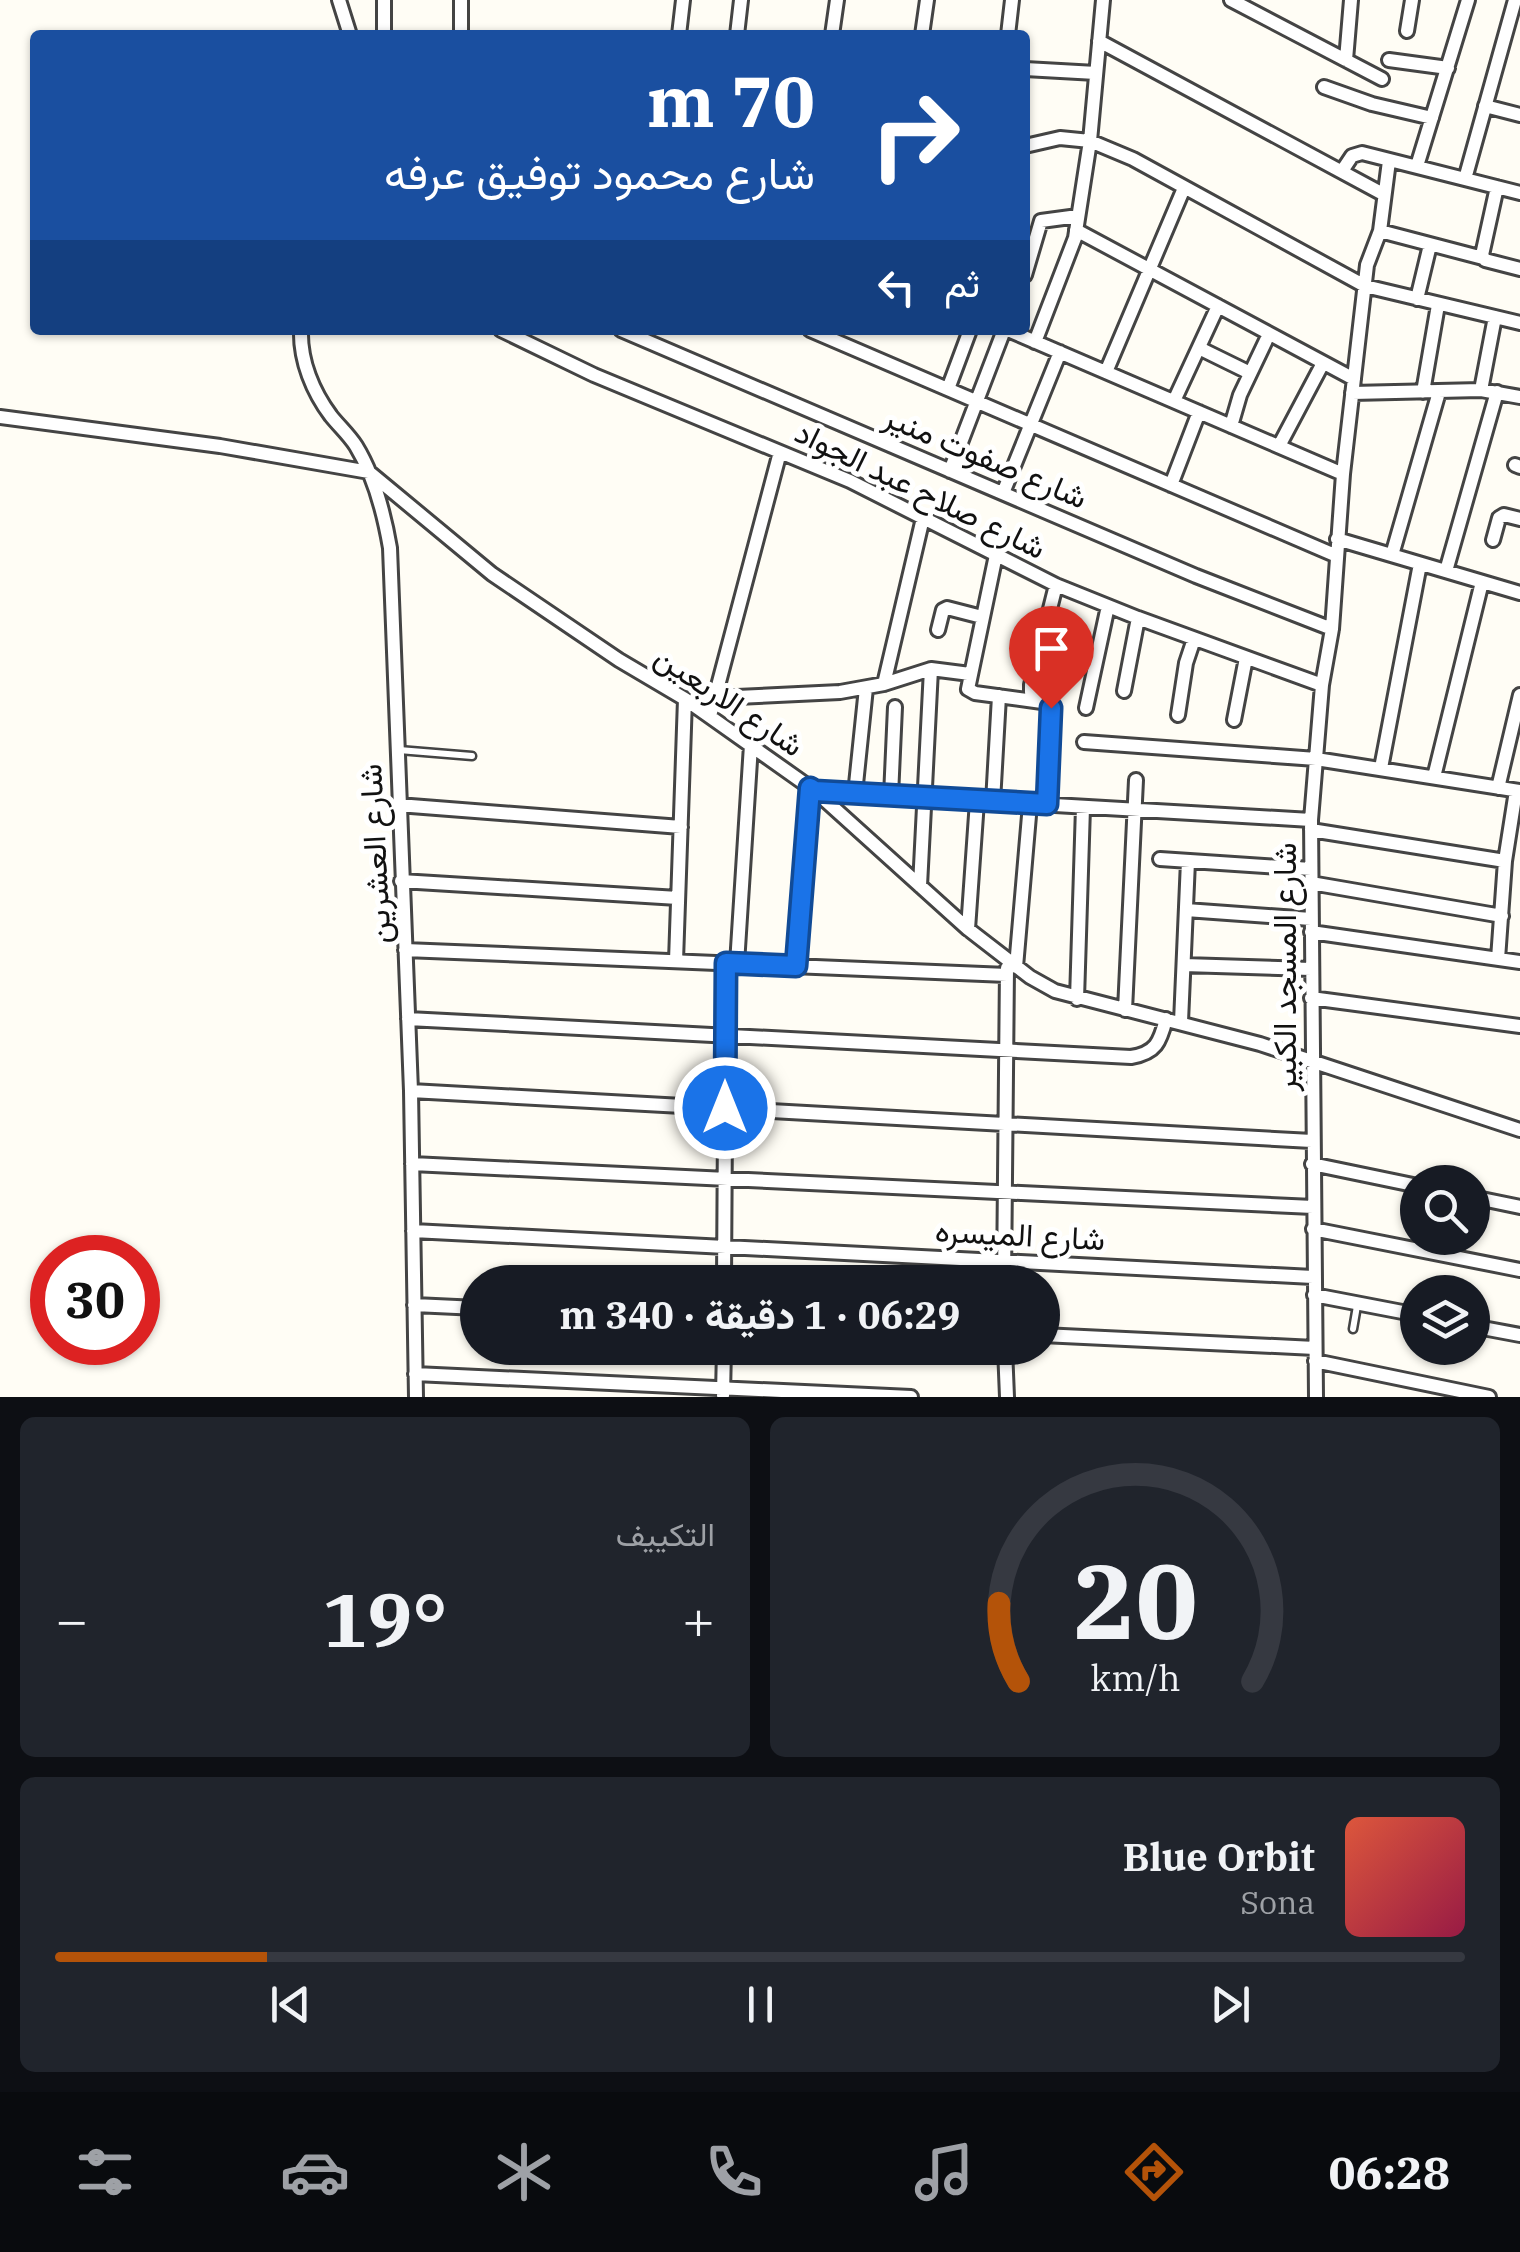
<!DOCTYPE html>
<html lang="ar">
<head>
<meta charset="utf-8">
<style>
	:root { --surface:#171b24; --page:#20242c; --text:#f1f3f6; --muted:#9ea1a6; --line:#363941; --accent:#b45309 }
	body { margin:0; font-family:"IBM Plex Serif",Vazirmatn,serif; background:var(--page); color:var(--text); direction:rtl; height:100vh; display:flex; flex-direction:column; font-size:38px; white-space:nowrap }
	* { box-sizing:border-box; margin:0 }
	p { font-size:32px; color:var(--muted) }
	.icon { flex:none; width:55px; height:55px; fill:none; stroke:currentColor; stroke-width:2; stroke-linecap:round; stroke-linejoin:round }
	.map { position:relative; height:1397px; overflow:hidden; direction:ltr }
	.sheet { display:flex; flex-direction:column; gap:20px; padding:20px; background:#0d0f14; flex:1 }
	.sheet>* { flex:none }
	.hud { position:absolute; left:30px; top:30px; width:1000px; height:305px; border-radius:10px; box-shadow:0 2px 8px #0004; direction:rtl; background:#1a4fa0; color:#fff; overflow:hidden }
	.controls { position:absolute; left:1400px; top:1165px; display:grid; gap:20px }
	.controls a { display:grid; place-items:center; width:90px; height:90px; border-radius:50%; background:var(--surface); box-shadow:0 2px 8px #0004; font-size:50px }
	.speed { position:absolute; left:30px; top:1235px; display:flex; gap:20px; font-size:50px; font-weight:700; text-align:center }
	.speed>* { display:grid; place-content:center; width:130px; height:130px; border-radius:50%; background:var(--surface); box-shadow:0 2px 8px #0004; line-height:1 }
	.speed .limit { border:15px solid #d22; background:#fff; color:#111 }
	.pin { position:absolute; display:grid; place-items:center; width:85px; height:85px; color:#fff; margin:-102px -42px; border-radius:50% 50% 50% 0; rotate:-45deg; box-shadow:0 0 10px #0007 }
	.pin .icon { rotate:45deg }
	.me { position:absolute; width:110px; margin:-55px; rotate:0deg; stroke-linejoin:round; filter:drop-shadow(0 0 8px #0008) }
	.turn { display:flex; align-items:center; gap:35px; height:210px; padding:0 50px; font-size:45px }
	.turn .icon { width:130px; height:130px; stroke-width:2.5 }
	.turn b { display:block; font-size:70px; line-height:85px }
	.then { display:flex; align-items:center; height:95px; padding:0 50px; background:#0003; gap:20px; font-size:38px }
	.big { font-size:75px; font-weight:800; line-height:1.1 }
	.sheet .widget { flex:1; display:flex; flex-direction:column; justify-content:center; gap:15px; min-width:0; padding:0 35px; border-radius:15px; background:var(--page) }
	.sheet .dial { align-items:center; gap:0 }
	.dial svg { height:260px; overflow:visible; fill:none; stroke:var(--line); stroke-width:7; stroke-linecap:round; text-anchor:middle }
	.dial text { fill:var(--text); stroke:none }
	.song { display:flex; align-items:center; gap:30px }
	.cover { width:120px; height:120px; border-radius:15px; background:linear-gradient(135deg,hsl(10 70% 55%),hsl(340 70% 35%)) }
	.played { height:10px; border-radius:5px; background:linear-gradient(90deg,var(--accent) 15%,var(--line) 15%) }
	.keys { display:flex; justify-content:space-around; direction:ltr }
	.heat { display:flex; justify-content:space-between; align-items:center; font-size:55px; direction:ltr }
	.sheet .tiles { flex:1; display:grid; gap:20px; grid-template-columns:1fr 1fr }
	.widget:last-child { grid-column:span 2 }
	.trip { position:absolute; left:460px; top:1265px; width:600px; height:100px; border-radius:50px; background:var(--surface); box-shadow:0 2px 8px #0004; font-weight:800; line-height:100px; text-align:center; direction:rtl }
	.dock { display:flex; height:160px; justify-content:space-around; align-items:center; background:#090b0e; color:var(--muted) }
	.dock .icon { width:70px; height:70px }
	.dock .active { color:var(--accent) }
	.dock b { font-size:45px; color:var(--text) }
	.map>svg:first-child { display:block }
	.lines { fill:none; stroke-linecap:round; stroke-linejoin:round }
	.service-casing { stroke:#444; stroke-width:11 }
	.minor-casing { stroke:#444; stroke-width:18 }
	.service { stroke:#fff; stroke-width:6 }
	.minor { stroke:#fff; stroke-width:12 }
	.route-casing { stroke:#114b97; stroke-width:25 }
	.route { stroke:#1a73e8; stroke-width:18 }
	.labels { text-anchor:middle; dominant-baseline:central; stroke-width:10; stroke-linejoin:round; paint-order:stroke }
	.street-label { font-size:32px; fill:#111; stroke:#fff }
</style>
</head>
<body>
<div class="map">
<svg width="1520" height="1397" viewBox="0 0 1520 1397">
	<rect width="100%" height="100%" fill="#fffdf5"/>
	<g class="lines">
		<defs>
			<path id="service" d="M399 750 472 756
				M1353 1329 1357 1306"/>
			<path id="minor" d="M339 0 350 35
				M384 0V35
				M461 0V35
				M1231 0 1382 79
				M1407 31 1412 0
				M679 35 683 0
				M737 35 741 0
				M832 35 837 0
				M922 35 927 0
				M1008 35 1012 0
				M1099 41 1383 194
				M1346 60 1351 0
				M1389 60 1448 68
				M1025 69 1096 73
				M1324 87 1372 104 1432 118
				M1485 106 1520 115
				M1025 146 1060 138 1090 141 1133 159 1365 286 1520 323
				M1417 166 1468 0
				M1342 171 1352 156 1362 153 1520 193
				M1465 179 1515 0
				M1497 187 1482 255 1485 260 1520 269
				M1076 230 1354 379
				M1380 231 1483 258
				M1025 275 1041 221 1078 216
				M1417 299 1430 245
				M301 330C300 361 313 392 331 416 339 426 349 435 356 446 375 477 384 513 390 548L411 1091 416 1397
				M501 330 594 375 850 481 1056 585 1138 618 1322 685
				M621 330 1196 576 1332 629
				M810 330 1337 556
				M1008 330 1343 474
				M1035 342 1075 238 1090 141 1103 0
				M1199 348 1250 373
				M1106 372 1184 188
				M948 389 970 330
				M1481 390 1495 317
				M1423 392 1438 305
				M1352 393 1481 390 1520 397
				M1174 401 1218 306
				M0 417 220 446 369 472 492 574 619 660 685 699 815 791 968 929 1030 977 1055 991 1260 1044 1520 1130
				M1231 426 1240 395 1269 334
				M1279 446 1323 363
				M1515 465 1520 467
				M950 471 1004 330
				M1171 485 1199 412
				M1003 493 1060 352
				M1337 539 1520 593
				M1493 540 1499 518 1504 515 1520 519
				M996 555 968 689 975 693 1042 702
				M1392 555 1439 392
				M1446 571 1497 392
				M938 630 943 610 947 608 982 617
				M884 684 923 518
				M1124 691 1138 618
				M715 698 840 692 884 684 931 669 970 674
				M1086 708 1108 606
				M1178 715 1186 663 1194 639
				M710 716 780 452
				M1234 720 1246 658
				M1084 742 1316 759 1520 791
				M1381 768 1420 564
				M1434 777 1482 582
				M1498 788 1520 695
				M815 791 1311 820
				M855 794 866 688
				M891 796 895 707
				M993 802 999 696
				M398 805 681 827
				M1047 805 1051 708 1045 699 1031 692V685L1056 585
				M1311 830 1505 861
				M1160 859 1311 869
				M401 881 678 898
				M1311 883 1502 916
				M920 886 931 669
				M1186 910 1311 919
				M968 929 977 801
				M1311 932 1520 962
				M405 950 1007 975
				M1498 959 1505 861 1516 791
				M676 961 685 699
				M737 964 751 745
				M1184 965 1311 969
				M795 966 810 788
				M1016 967 1030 804
				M1311 998 1520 1026
				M1077 999 1083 807
				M1125 1010 1136 780
				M408 1019 1131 1057C1156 1053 1160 1042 1166 1019
				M1181 1022 1188 861
				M411 1091 1312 1141
				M412 1164 1313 1207
				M1312 1164 1418 1186
				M1472 1197 1520 1207
				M1313 1229 1520 1270
				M413 1231 1313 1277
				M724 1282 726 963
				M1004 1282 1007 968
				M1314 1295 1418 1315
				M414 1305 478 1308
				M1472 1326 1520 1335
				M1042 1335 1315 1348
				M1005 1348 1007 1397
				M1315 1361 1489 1397
				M415 1374 911 1397
				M723 1395 724 1348
				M1316 1397 1311 820 1322 685 1332 629 1343 474 1367 265 1380 231 1389 161"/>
		</defs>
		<use href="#service" class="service-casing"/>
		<use href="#minor" class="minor-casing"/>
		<use href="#service" class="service"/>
		<use href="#minor" class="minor"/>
	</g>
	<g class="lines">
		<defs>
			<path id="route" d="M725 1108 726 963 796 966 810 788 815 791 1047 804 1051 708"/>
		</defs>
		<use href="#route" class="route-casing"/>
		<use href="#route" class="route"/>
	</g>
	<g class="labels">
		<g class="street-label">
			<text transform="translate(986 456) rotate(23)">شارع صفوت منير</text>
			<text transform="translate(921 489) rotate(26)">شارع صلاح عبد الجواد</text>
			<text transform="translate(730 700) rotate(34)">شارع الاربعين</text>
			<text transform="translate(374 854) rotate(-93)">شارع العشرين</text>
			<text transform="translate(1284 967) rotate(-90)">شارع المسجد الكبير</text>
			<text transform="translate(1020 1234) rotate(3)">شارع الميسره</text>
		</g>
	</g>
</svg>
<div class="controls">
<a><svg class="icon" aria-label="search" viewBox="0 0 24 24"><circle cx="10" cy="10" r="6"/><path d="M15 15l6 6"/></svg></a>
<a><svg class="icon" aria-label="layers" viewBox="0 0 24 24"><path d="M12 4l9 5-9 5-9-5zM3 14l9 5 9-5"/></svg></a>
</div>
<div class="speed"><div class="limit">30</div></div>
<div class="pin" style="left:1051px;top:708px;background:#d93025"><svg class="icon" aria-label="arrive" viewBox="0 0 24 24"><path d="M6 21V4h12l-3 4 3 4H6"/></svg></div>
<svg class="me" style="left:725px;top:1108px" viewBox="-20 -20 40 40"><circle r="17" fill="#1a73e8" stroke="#fff" stroke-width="3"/><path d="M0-11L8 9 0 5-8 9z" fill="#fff"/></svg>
<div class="trip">06:29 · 1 دقيقة · 340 m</div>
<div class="hud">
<div class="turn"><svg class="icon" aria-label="right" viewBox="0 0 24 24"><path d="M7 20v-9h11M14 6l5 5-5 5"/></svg><div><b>70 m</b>شارع محمود توفيق عرفه</div></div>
<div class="then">ثم<svg class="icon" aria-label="left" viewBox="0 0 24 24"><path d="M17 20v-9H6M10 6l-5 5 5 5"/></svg></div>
</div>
</div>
<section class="sheet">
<div class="tiles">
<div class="widget dial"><svg viewBox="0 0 100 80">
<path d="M14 69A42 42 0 1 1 86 69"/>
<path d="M14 69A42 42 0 0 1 8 45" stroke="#b45309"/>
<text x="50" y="56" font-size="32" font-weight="700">20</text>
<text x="50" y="72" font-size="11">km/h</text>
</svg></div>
<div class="widget"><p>التكييف</p>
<div class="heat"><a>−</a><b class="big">19°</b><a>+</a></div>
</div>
<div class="widget">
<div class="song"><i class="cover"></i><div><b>Blue Orbit</b><p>Sona</p></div></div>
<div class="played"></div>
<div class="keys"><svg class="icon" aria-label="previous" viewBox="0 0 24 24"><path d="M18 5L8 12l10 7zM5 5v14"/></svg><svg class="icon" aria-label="pause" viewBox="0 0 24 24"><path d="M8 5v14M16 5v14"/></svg><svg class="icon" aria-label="next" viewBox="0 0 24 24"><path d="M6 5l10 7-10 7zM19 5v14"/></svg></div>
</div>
</div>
</section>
<nav class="dock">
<b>06:28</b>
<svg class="icon active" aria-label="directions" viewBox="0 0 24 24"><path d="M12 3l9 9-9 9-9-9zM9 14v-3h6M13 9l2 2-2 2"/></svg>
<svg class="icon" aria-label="music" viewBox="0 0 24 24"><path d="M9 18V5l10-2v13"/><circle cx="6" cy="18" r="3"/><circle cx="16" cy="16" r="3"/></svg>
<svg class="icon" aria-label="phone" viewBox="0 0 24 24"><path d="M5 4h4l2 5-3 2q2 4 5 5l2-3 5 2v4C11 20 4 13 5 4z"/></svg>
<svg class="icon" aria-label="climate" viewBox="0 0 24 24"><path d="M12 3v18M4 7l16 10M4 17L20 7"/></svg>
<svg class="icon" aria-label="car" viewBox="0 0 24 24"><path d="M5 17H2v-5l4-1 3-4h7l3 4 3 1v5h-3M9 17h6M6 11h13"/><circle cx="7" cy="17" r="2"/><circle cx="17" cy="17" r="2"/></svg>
<svg class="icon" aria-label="filters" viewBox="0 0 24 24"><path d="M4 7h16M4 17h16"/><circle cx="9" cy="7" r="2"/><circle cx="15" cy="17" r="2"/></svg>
</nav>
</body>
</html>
